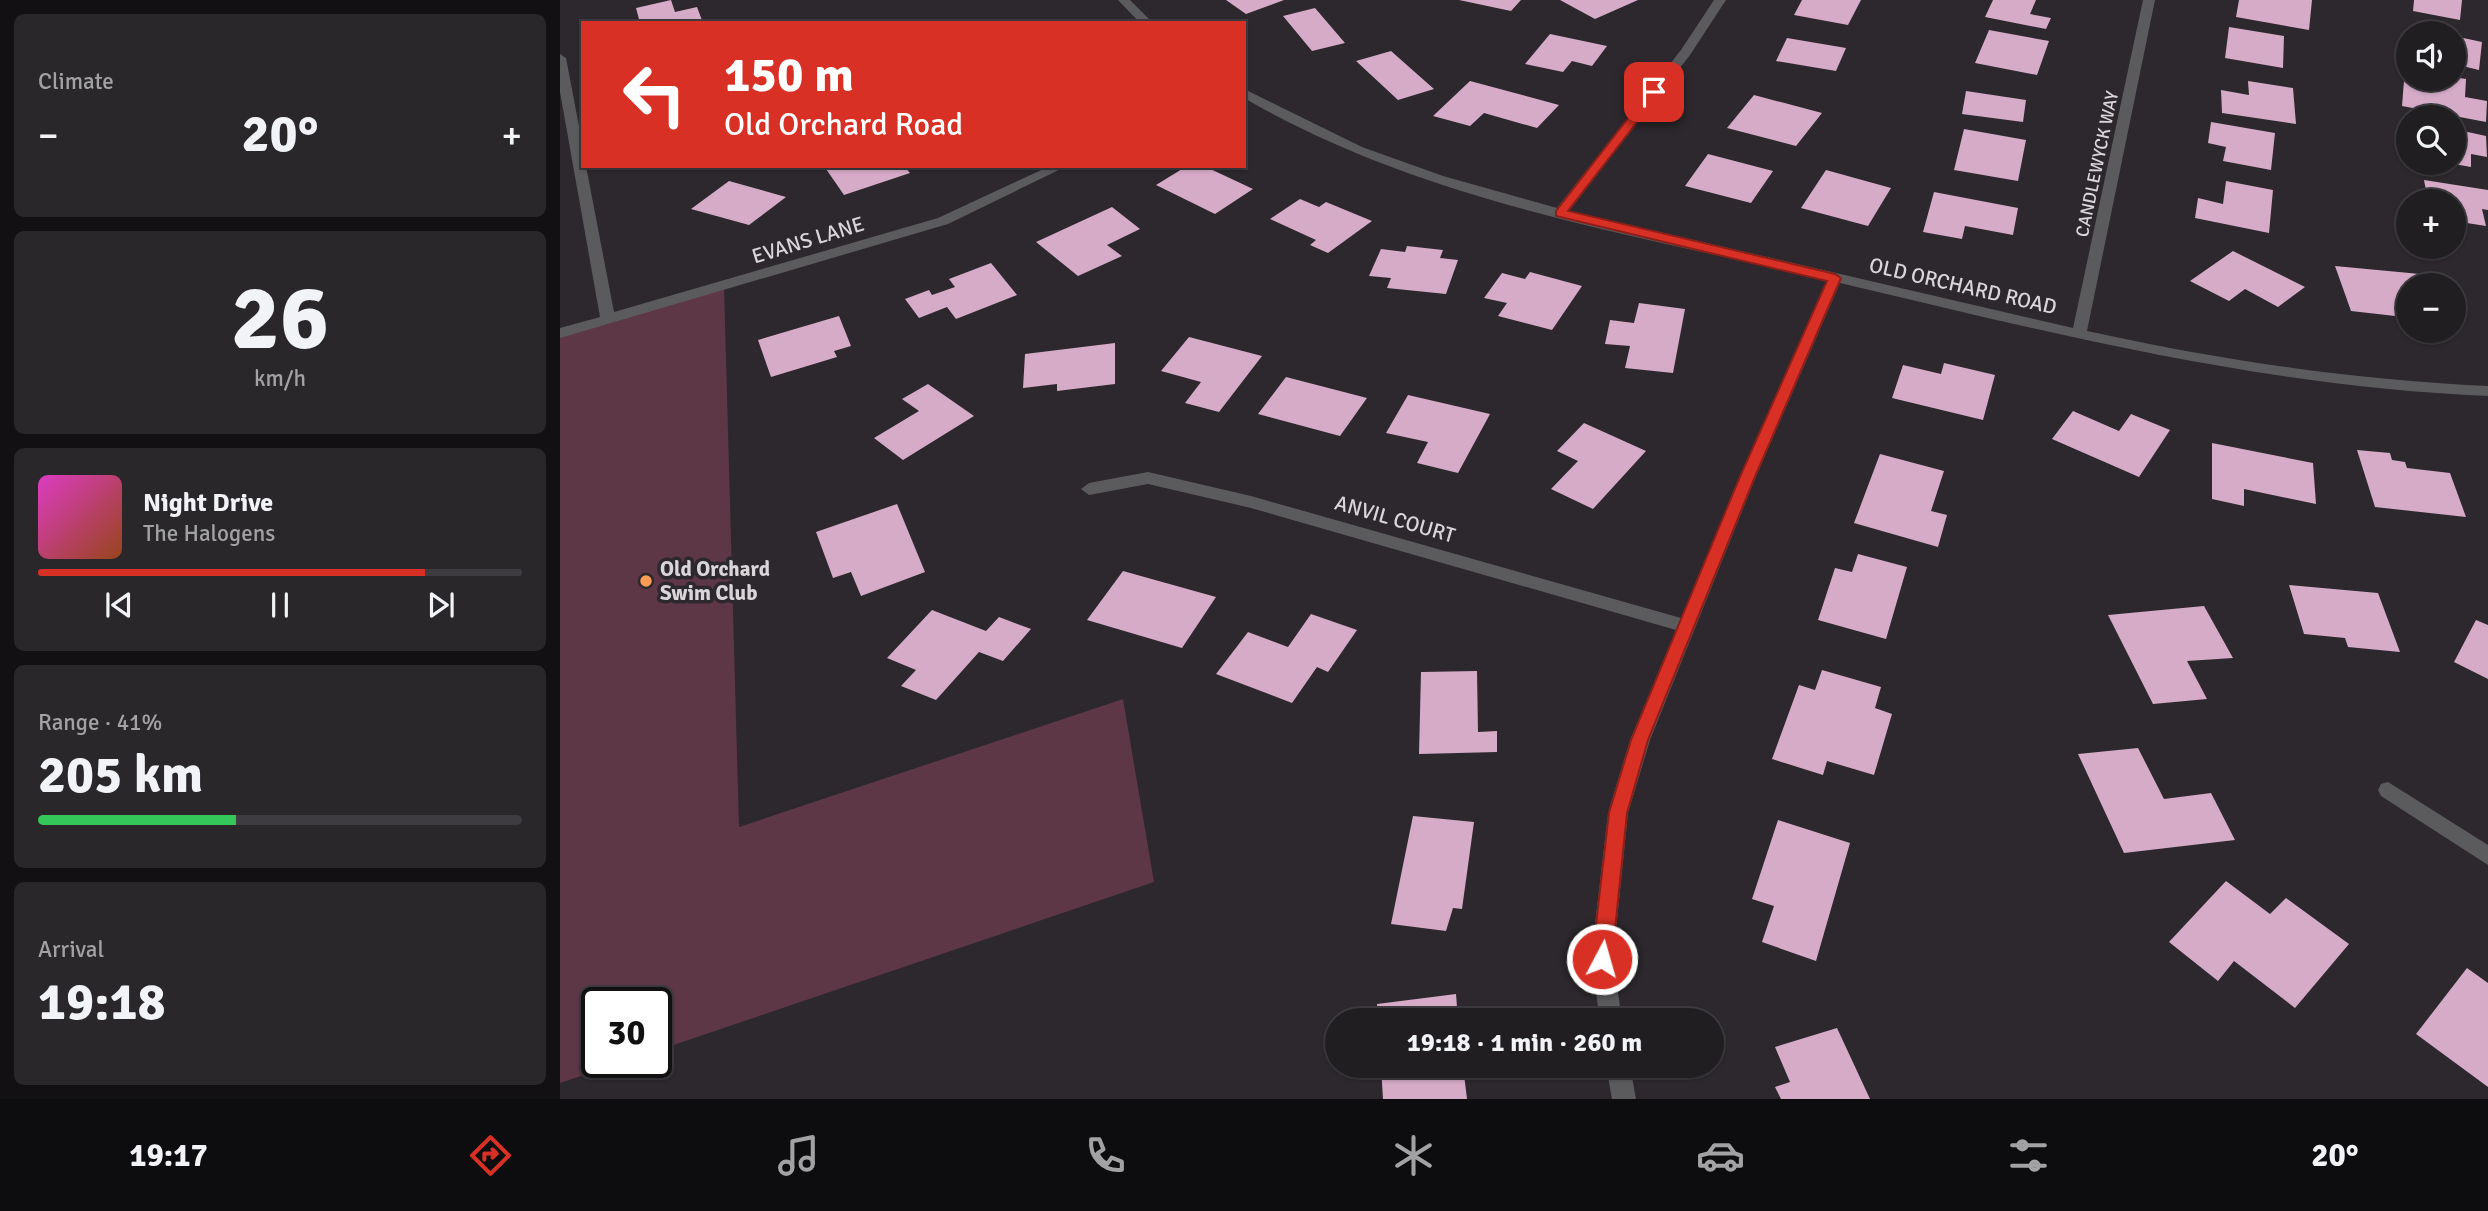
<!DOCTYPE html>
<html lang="en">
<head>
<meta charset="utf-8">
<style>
	:root { --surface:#211e22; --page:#29272a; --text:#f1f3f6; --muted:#a2a2a5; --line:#3e3c40; --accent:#d93025 }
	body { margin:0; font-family:Signika,sans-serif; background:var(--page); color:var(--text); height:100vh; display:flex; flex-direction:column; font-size:26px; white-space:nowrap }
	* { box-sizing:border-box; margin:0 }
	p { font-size:23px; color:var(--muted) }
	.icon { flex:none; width:38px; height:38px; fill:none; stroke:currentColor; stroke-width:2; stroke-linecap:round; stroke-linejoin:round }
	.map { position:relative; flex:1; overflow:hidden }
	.panel { display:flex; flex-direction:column; gap:14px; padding:14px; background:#121013; width:560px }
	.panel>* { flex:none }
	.banner { position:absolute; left:21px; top:21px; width:665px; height:147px; border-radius:0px; box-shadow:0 2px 5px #0004,0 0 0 2px var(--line); background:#d93025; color:#fff; overflow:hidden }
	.tools { position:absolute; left:1836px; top:21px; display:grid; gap:14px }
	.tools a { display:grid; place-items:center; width:70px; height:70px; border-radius:50%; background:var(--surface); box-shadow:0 2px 5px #0004,0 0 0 2px var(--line); font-size:35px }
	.speed { position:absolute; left:21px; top:987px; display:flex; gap:14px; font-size:35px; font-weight:700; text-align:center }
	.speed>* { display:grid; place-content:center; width:91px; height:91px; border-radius:50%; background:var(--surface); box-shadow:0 2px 5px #0004,0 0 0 2px var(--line); line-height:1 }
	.speed .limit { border:4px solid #111; border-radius:10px; background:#fff; color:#111 }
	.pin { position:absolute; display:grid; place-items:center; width:60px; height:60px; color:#fff; margin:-30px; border-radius:14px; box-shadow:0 4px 10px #0006 }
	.me { position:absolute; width:77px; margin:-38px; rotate:6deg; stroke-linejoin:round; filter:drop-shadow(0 0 5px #0008) }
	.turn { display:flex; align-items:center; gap:24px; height:147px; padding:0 28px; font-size:32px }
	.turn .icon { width:91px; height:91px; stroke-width:2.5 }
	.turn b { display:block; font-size:49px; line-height:60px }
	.big { font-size:52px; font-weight:700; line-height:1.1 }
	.panel .card { flex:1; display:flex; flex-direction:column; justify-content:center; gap:10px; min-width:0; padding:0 24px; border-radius:10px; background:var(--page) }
	.panel .dial { align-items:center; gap:0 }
	.dial b { font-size:91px; line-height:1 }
	.song { display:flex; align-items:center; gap:21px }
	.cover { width:84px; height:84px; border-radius:10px; background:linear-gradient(135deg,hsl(310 70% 55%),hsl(20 70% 35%)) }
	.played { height:7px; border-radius:4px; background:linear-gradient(90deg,var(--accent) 80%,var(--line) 80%) }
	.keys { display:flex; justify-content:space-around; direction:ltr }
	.heat { display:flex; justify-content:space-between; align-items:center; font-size:38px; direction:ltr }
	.charge { height:10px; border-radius:5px; background:linear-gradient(90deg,#34c759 41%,var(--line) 0) }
	.trip { position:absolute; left:765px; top:1008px; width:399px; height:70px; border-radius:35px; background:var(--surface); box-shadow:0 2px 5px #0004,0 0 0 2px var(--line); font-weight:700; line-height:70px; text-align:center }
	.menu { display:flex; height:112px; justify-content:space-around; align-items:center; background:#0d0c0e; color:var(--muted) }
	.menu .icon { width:49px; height:49px }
	.menu .active { color:var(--accent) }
	.menu b { font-size:32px; color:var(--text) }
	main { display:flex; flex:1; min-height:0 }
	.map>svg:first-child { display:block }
	.green { fill:#5d3745 }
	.building { fill:#d6abc8 }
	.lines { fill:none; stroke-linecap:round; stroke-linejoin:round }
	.minor { fill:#5b5a5d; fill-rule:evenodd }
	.route { fill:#d93025; stroke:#8d1f18; stroke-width:2 }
	.poi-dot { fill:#fd9d55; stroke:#2c282d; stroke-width:2.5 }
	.labels { text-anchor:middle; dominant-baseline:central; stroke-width:7; stroke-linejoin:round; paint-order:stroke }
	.far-street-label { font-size:18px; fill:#d9d6d9; stroke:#2c282d }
	.street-label { font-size:21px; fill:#d9d6d9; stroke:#2c282d }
	.poi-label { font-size:21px; font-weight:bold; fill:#d9d6d9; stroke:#2c282d; text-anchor:start }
</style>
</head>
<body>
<main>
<section class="panel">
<div class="card"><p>Climate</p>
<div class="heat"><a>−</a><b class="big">20°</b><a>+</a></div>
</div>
<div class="card dial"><b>26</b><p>km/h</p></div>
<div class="card">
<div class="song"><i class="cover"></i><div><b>Night Drive</b><p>The Halogens</p></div></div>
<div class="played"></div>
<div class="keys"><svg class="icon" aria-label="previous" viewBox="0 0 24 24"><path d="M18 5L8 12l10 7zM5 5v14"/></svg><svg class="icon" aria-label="pause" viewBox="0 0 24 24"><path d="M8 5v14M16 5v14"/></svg><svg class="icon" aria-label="next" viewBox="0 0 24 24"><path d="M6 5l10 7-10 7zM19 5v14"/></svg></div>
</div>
<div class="card"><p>Range · 41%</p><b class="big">205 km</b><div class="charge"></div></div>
<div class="card"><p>Arrival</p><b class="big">19:18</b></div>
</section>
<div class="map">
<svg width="1928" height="1099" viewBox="0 0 1928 1099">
	<rect width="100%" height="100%" fill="#2c282d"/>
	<path class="green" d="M164 287 179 827 563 699 594 882 96 1051V1003H37V1062H63L0 1083V333Z"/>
	<path class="building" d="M111 0 115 12 137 7 143 23H80L76 8Z
		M666 0H724L686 14Z
		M899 0H961L951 11Z
		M1000 0H1078L1035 19Z
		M1242 0H1301L1288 25 1234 15Z
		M1433 0H1476L1470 14 1491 18 1486 29 1425 17Z
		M1679 0H1752L1749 30 1676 17Z
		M1854 0H1902L1900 20 1853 11Z
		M755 8 785 43 752 51 723 16Z
		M1669 27 1724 36 1723 68 1665 58Z
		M1429 30 1489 41 1477 75 1415 63Z
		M990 34 1047 46 1032 66 1012 61 1003 72 965 64Z
		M1894 36 1922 42 1919 70 1894 64Z
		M1227 38 1286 48 1276 71 1216 61Z
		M831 51 874 89 838 100 796 61Z
		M1845 68H1848V79L1894 77 1906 79 1905 97 1927 101 1926 122 1842 106Z
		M910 81 999 105 977 128 924 113 910 126 873 116Z
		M1688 81 1733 88 1736 124 1662 113 1661 90 1689 95Z
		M1406 91 1466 100 1463 122 1402 114Z
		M1194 95 1262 113 1236 146 1167 128Z
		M1651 122 1715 133 1711 170 1663 161 1666 147 1648 143Z
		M1404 129 1466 140 1458 181 1394 170Z
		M1894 129 1926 136 1927 157 1911 154V167L1894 164Z
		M1148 154 1213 171 1191 203 1125 186Z
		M264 166H344L350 173 284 195Z
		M627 166H644L693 189 655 214 596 185Z
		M1266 170 1331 188 1308 226 1241 208Z
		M1864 180 1928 190V210L1922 209 1926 226 1894 221V201H1868Z
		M169 181 226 197 189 225 131 209Z
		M1666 181 1713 190 1709 233 1635 218 1638 198 1663 204Z
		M1374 192 1458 208 1453 235 1405 226 1402 239 1363 232Z
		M740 199 759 207 766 202 812 221 768 253 750 245 756 240 710 219Z
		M552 207 580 229 547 245 562 256 518 276 476 242Z
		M847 246 883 250 880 258 898 260 886 294 827 288 831 278 809 276 821 249 845 252Z
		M1673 251 1745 287 1718 307 1685 289 1669 301 1630 281Z
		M431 263 457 295 396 319 387 307 359 318 345 299 369 290 372 295 395 287 389 279Z
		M1775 266 1860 274 1865 285H1848V304L1838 303 1844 317 1791 311Z
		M970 272 1022 286 992 330 938 316 947 303 924 298 942 273 965 279Z
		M1079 303 1125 309 1113 373 1065 368 1070 346 1045 344 1050 320 1074 323Z
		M279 316 291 346 274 351 277 357 211 377 198 340Z
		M629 337 702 356 659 412 625 403 641 382 601 371Z
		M555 343V384L497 391V384L463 388 465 354Z
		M1384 363 1435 375 1423 420 1332 398 1343 365 1381 374Z
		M726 377 807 398 780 436 698 414Z
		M368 384 414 416 343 460 314 438 359 411 342 399Z
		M848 395 930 414 898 473 857 463 868 442 826 433Z
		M1513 411 1559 431 1571 414 1610 430 1579 477 1492 439Z
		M1024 423 1086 451 1033 509 991 489 1018 461 997 451Z
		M1652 443 1753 463 1756 504 1684 489V506L1652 499Z
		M1797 450 1830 453 1832 460 1845 462 1847 468 1890 473 1906 517 1815 507Z
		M1320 454 1384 471 1371 511 1387 515 1378 547 1294 523Z
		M337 504 365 572 301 596 291 572 273 578 256 532Z
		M1298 554 1347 567 1326 639 1258 620 1275 568 1292 572Z
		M563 571 656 597 622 648 527 620Z
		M1729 585 1818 593 1840 652 1788 647 1785 638 1744 634Z
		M1644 606 1673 658 1627 661 1647 699 1593 704 1548 615Z
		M372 610 426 631 439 617 471 629 443 661 419 652 376 700 341 686 356 670 327 658Z
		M751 614 797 630 768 672 757 667 732 703 656 674 688 632 728 647Z
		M1916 620 1928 625V679L1894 662Z
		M1262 670 1321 687 1315 708 1332 714 1314 775 1267 761 1263 775 1212 759 1239 685 1255 690Z
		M917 671 918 732 937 731V752L859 754 861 672Z
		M1578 748 1604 799 1651 793 1675 840 1564 853 1518 754Z
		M853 816 914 822 902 909 893 908 886 931 831 924Z
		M1218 820 1290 843 1256 961 1202 942 1214 906 1192 899Z
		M1666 881 1710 914 1726 898 1789 944 1735 1008 1674 961 1658 981 1609 942Z
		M1907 968 1928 983V1087L1856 1034Z
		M896 994 898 1020H818L817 1004Z
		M1277 1028 1310 1099H1221L1215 1087 1230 1082 1215 1047Z
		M821 1066H903L907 1099H823Z"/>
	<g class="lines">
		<path class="minor" d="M558 0H570L593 23H580Z
			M1154 0H1166L1130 55 1009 211 1513 328 1583 0H1595L1527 331C1660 360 1792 380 1928 386V396C1706 387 1495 334 1280 283L1195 479 1090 740 1068 813 1053 959 1062 1020H1040L1031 959 1048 813 1070 740 1116 630 691 508 588 484 529 495 521 489 529 483 588 472 691 496 1121 618 1267 280C1070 234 861 201 684 98V89L802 147 883 176 997 208 1121 50Z
			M0 54 6 58 23 147V166H26L54 312 378 218 490 166H507L388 224 0 338V328L40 317 0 92Z
			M1828 782 1928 845V865L1821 796 1818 790 1821 784Z
			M1046 1066H1070L1076 1099H1052Z"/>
	</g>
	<path class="route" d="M1094 89 1098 90V95L1008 211 1275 274 1281 278 1194 479 1088 740 1067 813 1052 959 1049 966 1042 969 1035 966 1032 959 1049 813 1071 740 1179 479 1267 281 996 216V211L1090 90Z"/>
	<circle class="poi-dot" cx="86" cy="581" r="7"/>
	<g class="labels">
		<g class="far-street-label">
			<text transform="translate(1537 164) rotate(-78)">CANDLEWYCK WAY</text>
		</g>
		<g class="street-label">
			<text transform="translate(248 240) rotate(-17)">EVANS LANE</text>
			<text transform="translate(1403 286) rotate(13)">OLD ORCHARD ROAD</text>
			<text transform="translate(835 519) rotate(16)">ANVIL COURT</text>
		</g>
		<g class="poi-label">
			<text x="100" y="569">Old Orchard<tspan x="100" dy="24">Swim Club</tspan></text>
		</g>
	</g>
</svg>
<div class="tools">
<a><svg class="icon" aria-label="sound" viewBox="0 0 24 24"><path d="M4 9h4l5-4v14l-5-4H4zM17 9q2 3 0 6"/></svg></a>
<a><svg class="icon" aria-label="search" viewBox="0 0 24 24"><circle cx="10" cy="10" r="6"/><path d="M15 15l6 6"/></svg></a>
<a>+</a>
<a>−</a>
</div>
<div class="speed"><div class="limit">30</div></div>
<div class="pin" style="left:1094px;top:92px;background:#d93025"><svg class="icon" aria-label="arrive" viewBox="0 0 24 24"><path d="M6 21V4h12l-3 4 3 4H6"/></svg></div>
<svg class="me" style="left:1042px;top:959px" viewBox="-20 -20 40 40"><circle r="17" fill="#d93025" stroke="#fff" stroke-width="3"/><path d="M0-11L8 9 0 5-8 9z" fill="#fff"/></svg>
<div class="trip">19:18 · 1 min · 260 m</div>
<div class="banner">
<div class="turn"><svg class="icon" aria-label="left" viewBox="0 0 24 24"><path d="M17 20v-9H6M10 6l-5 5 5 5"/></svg><div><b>150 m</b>Old Orchard Road</div></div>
</div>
</div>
</main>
<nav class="menu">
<b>19:17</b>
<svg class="icon active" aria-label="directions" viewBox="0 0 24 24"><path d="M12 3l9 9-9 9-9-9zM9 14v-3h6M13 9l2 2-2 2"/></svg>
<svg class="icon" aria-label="music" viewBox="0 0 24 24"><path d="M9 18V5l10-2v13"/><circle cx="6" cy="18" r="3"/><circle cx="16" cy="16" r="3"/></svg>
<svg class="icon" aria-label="phone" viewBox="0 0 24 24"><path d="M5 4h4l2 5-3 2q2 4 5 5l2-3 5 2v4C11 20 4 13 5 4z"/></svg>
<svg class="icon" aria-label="climate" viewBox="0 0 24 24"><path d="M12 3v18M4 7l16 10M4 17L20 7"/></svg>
<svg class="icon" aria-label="car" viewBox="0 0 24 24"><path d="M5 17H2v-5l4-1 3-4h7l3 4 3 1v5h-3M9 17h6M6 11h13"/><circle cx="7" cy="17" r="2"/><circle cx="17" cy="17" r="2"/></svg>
<svg class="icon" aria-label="filters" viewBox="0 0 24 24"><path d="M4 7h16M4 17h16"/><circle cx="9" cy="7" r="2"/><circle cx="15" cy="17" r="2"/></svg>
<b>20°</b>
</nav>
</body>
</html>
